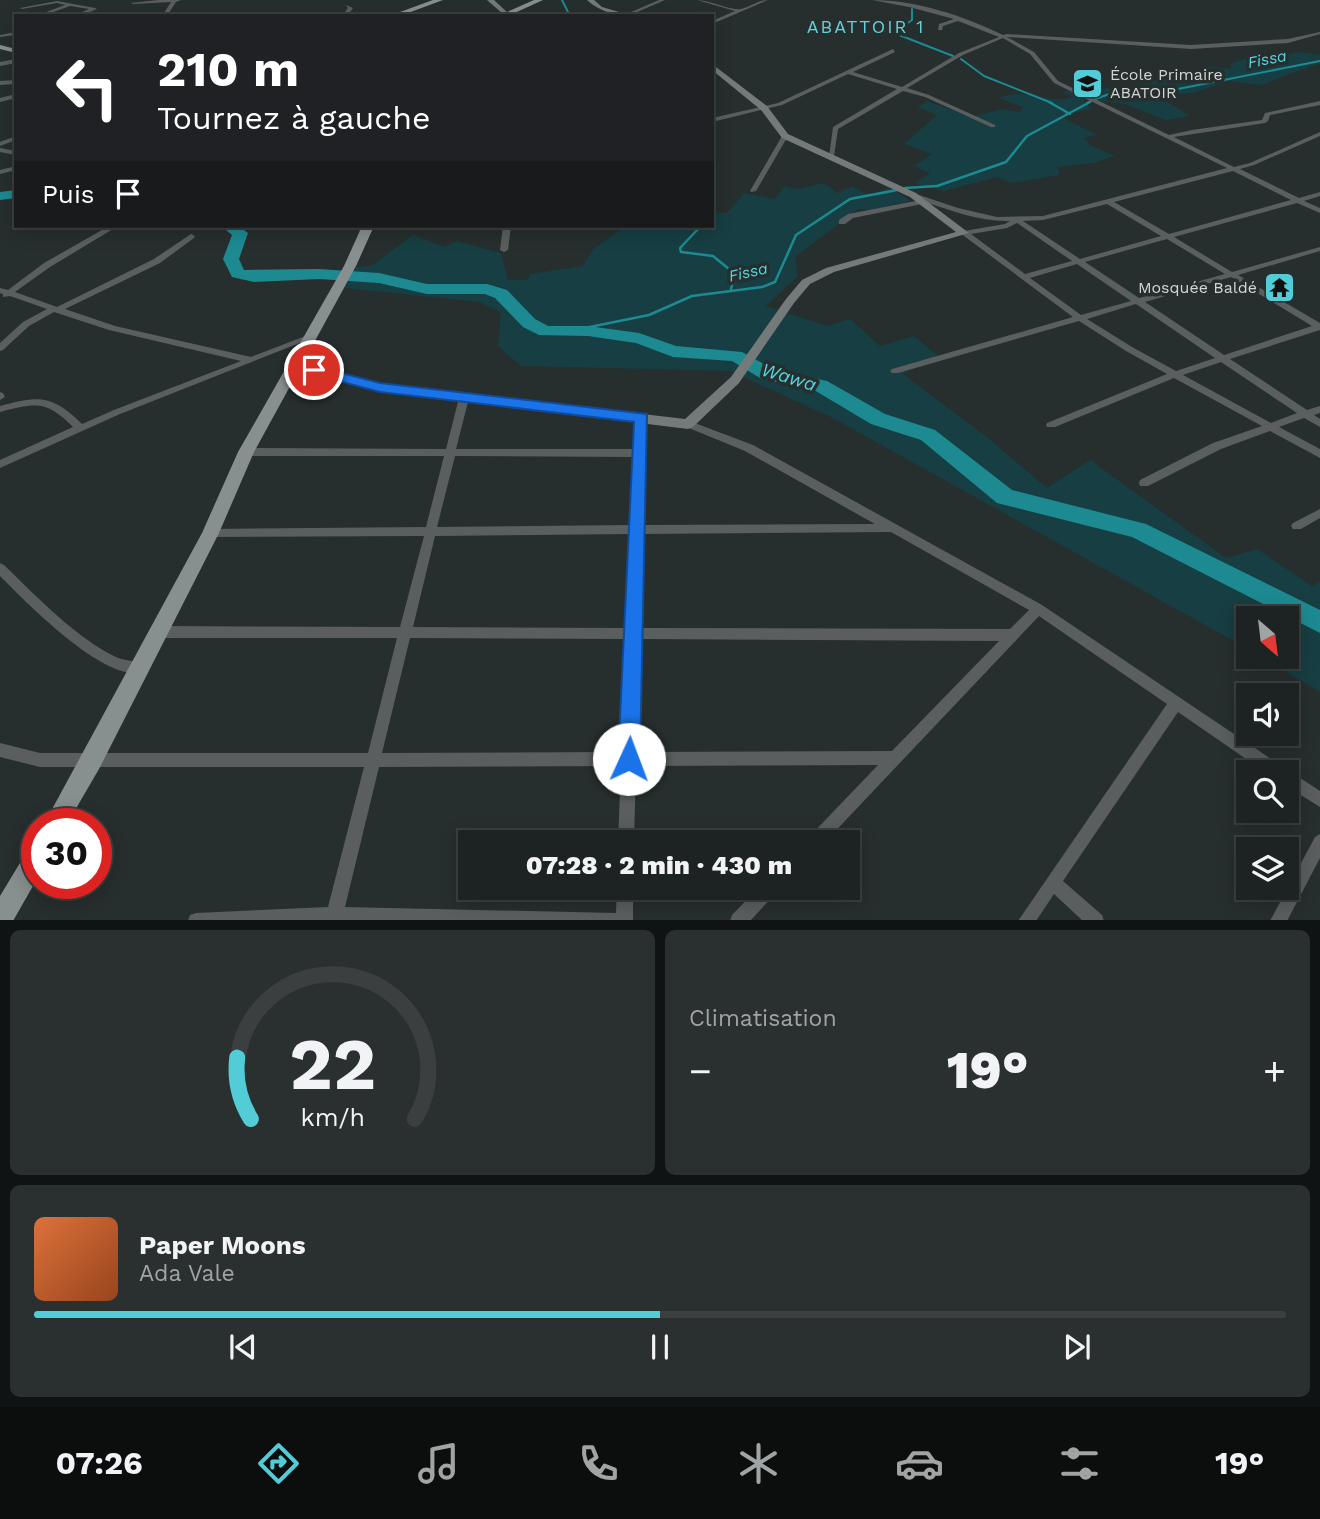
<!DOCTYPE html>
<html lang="fr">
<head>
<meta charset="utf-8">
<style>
	:root { --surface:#1d2222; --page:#2a2f2f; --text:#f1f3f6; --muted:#a0a4a5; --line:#3b3f40; --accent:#52ccd6 }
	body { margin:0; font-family:"Work Sans",sans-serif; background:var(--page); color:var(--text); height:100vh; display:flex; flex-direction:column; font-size:26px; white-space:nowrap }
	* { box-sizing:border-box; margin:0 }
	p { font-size:23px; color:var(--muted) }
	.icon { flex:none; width:38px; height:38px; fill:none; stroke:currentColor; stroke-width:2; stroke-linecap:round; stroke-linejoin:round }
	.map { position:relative; height:920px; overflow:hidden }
	.details { display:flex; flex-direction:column; gap:10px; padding:10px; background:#101313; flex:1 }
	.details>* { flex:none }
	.guide { position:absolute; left:14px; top:14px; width:700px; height:214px; border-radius:0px; box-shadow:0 4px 18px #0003,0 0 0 2px var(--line); background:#202124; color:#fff; overflow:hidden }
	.needle { width:46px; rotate:152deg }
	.tools { position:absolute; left:1236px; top:606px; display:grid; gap:14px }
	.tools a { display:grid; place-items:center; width:63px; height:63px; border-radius:0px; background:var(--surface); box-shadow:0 4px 18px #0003,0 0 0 2px var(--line); font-size:35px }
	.speed { position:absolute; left:21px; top:808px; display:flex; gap:14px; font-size:35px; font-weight:700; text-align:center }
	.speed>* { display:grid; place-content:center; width:91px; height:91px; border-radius:50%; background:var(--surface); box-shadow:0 4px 18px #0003,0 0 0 2px var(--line); line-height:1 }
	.speed .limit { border:10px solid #d22; background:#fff; color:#111 }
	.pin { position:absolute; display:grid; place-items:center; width:60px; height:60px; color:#fff; margin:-30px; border:4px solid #fff; border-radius:50%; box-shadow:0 2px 7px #0007 }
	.me { position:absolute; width:77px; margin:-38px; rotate:2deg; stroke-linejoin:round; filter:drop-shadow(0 0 5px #0008) }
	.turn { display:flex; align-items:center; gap:24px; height:147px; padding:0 28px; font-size:32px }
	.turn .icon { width:91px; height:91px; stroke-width:2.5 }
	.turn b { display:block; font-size:49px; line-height:60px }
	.then { display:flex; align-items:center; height:66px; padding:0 28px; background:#0003; gap:14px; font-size:26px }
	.big { font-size:52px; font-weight:800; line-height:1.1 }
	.details .widget { flex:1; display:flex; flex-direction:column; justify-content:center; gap:10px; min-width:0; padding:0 24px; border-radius:10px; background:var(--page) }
	.details .dial { align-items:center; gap:0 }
	.dial svg { height:182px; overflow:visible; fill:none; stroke:var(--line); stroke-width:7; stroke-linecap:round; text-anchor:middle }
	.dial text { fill:var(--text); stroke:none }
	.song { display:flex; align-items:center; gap:21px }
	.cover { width:84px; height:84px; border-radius:10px; background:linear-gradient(135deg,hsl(20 70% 55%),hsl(20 70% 35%)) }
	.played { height:7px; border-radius:4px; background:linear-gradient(90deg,var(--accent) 50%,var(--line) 50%) }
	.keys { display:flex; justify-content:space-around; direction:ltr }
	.heat { display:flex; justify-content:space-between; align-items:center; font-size:38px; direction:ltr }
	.details .tiles { flex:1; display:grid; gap:10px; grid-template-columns:1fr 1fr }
	.widget:last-child { grid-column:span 2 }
	.trip { position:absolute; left:458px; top:830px; width:402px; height:70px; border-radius:0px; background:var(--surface); box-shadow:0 4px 18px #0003,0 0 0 2px var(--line); font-weight:800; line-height:70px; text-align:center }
	.dock { display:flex; height:112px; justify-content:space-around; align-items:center; background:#0c0e0e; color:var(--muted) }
	.dock .icon { width:49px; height:49px }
	.dock .on { color:var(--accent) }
	.dock b { font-size:32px; color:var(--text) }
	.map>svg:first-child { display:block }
	.green { fill:#173e42 }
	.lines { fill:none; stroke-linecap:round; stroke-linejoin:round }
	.stream-far1 { stroke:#1d8a92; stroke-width:2 }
	.stream { stroke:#1d8a92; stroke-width:2.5 }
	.river { fill:#1d8a92; fill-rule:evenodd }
	.street { fill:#5a5e5e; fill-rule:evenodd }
	.secondary { fill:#74797a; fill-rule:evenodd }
	.primary { fill:#888f8f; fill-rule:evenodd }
	.route { fill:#1a73e8; stroke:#114b97; stroke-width:2 }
	.labels { text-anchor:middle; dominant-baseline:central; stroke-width:7; stroke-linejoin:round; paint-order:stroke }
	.far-water-label { font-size:16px; font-style:italic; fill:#53d9e4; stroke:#272e2e }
	.far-poi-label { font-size:16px; fill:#d1d5d5; stroke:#272e2e; text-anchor:start }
	.far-quarter-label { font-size:18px; letter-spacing:2px; fill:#65d2db; stroke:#272e2e }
	.water-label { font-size:19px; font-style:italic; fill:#53d9e4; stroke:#272e2e }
</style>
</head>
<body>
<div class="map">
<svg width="1320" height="921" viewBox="0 0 1320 921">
	<rect width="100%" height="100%" fill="#272e2e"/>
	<path class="green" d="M1301 52 1320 55V63L1261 85 1229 81 1193 93 1166 95 1164 100 1190 116 1165 120 1125 104 1083 99 1091 109 1059 116 1097 135 1084 138 1090 145 1115 156 1093 163 1057 167 1060 175 1011 183 998 177 944 191 915 183 930 173 914 166 932 154 904 144 937 115 917 107 928 101 969 117 1002 109 1020 112 1023 107 999 98C1023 86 1048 105 1073 97L1062 91 1123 87 1158 80 1157 70 1196 71 1209 66 1230 69 1231 64 1260 53 1272 57Z
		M824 183 837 193 853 186 868 195 890 188 911 201 870 210 858 209 795 257 798 276 766 306 827 326 850 319 880 346 914 336 938 356 903 374 988 438 1047 488 1090 460 1226 558 1257 549 1312 586 1320 582V692L1260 656H1286V618H1248V649L833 418 730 371 521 366 498 346 501 312 479 302 345 288 356 267 371 266 413 235 445 247 456 241 501 253 508 280H528L530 274 583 266 593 249 625 226H712V212L727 213 744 193 775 199 784 186 798 189Z"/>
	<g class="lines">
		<path class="stream-far1" d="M562 0 570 16
			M912 9V20L894 33 953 56
			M961 59 984 76 1052 103
			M1095 99 1121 90 1178 89 1320 61
			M1087 103 1091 101"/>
		<path class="stream" d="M1049 102 1070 114
			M905 188 937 186 1006 162 1027 136 1090 102
			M701 226 680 248 681 252 713 256 735 274 731 289
			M570 331 649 315 692 296 762 287 775 282 796 235 850 199 897 190"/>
		<path class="river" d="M16 190V198L0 200V192Z
			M221 226H238L248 233 239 259 244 270 319 269 379 273 427 284H487L507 290 535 319 548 326H588L639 333 676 346 742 352 773 369 827 381 885 414 935 430 1012 490 1146 524 1320 610V633L1132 537 997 503 921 440 871 424 814 390 760 378 732 361 673 357 636 343 588 336 539 335 523 327 495 298 485 294H427L379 283 319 279 254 282 232 277 223 259 232 235Z"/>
		<path class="street" d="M158 0H181L176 2 167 16H162L171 2 133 4 131 3Z
			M659 0H665L628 16 624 15Z
			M697 0C710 0 730 11 741 9 751 7 758 0 768 0L712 24V21L735 11Z
			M872 0C916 0 964 16 1003 35L1007 34 1191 45 1288 39 1320 32V34L1288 43 1191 49 1007 37 1034 52 1058 81 1169 135 1192 130 1262 120 1265 113 1320 101V105L1270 115 1268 121 1265 123 1174 137 1234 167 1250 163 1320 132V136L1254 165 1240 169 1299 198 1320 192V196L1304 201 1320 208V213L1297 203 1174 237 1232 272 1320 247V251L1238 275 1320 323V330L1230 359 1307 410 1320 406V413L1314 415 1320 419V427L1304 418 1279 427 1320 449V458L1270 431 1221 449 1148 486H1140L1139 483 1140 480 1213 443 1262 426 1174 378 1055 427H1047L1046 425 1047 423 1167 374 1126 351 1079 321 898 373H892L890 371 892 369 1073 317 960 233 964 231 1005 224 1010 221C981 222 952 211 925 202L922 204 853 218 845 224H839V220L848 214 921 200 911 196V194L913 193 958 208 997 217 1043 216 1227 168 1054 83 1030 54 1003 38 963 55 907 88 929 95 995 125V127H991L925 97 903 91 838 129 834 156 829 157 833 127 897 89 848 74 782 105 712 122V118L778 103 893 49 895 52 853 72 902 87 959 53 999 37 958 21 943 26 942 30H938L939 24 954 19 909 7ZM1233 171 1291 200 1169 234 1114 202ZM1107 204 1161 236 1080 259 1023 221 1043 220ZM1017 223 1072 261 1025 274 971 234 1007 228ZM1167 239 1225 274 1139 298 1085 262ZM1077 264 1131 301 1081 315 1030 278ZM1231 277 1312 326 1224 355 1145 302ZM1136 304 1215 358 1176 371 1132 347 1087 319ZM1221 362 1297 413 1271 423 1183 375Z
			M57 1 95 8 97 9 80 16H73L89 9 70 6 48 14 46 12 65 5 57 3 22 9 20 8Z
			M346 5 353 8 347 16H342L348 8Z
			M102 15H146L148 16H100Z
			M16 32V35L0 37V35Z
			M16 59V63L0 66V62Z
			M16 80V84L0 85V81Z
			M16 94V98L0 102V98Z
			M785 134 788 136 756 191 751 192 750 191 782 136Z
			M16 136V140L0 146V142Z
			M0 148 16 151V155L0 152Z
			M16 166V170L0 174V170Z
			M109 226H118L50 267 15 292 57 307 154 259 191 234 195 236 194 238 160 263 65 309 115 326 251 357 308 335H314L315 337 120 414 0 468V460L73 427C46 400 36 403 0 412V406C39 396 51 394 82 424L114 410 241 361 109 330 54 312 29 326 3 350 0 351V343L23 322 47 309 10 296 3 297V294L0 293V288L8 290 44 263Z
			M340 226H367L371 228C364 232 347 230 340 226Z
			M503 226H511L508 250 504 252 500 250Z
			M0 392 3 393 5 397 0 400Z
			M464 395 469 398 456 449H635L636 418 637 416H645L646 418 643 525 875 524 745 451 684 426 683 424 688 421 692 422 753 445 1042 605 1283 767 1285 770 1291 772 1320 791V807L1286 786V772H1265L1178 712 1063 881 1102 915 1104 921H1083L1054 894 1036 921H1018L1167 704 1039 616 825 842H806L809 837 878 765 636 766 634 842H618L621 766 379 767 345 907 616 913 617 887H633V921H188L190 915 196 913 328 907 364 767H40L0 757V743L40 753H368L397 638H158L153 636 152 632 153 628 158 626 400 627 424 536 210 537 206 536 204 533 206 530 210 529 426 527 444 456H246L241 452 246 448 446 449 459 398ZM455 456 634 457 632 525 437 527ZM891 532 1029 610 1010 629 640 628 643 534ZM631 534 627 628 413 627 435 536ZM410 638 627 639 622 752 382 753ZM640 639 999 641 892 751 636 752Z
			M1320 509V518L1301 529H1293L1291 526 1293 523Z
			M0 563 4 565C35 595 78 640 118 658 127 661 136 661 145 664L147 668 145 672C106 685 26 602 0 576Z
			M1320 834V858L1287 921H1270L1315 837Z
			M759 887H778L776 893 750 921H730L732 915Z"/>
		<path class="secondary" d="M487 0H494L508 13 503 14Z
			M587 0H594L602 7 633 16C616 16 600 12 587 0Z
			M712 64 767 106 788 134 916 193 969 233 834 272 810 284 794 303 739 383 693 427 688 429 380 391 290 368 288 365 290 362 294 361 380 383 685 419 731 377 786 299 802 280 826 268 956 232 910 197 782 138 761 110 712 70Z"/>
		<path class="primary" d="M433 0H443L400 16H389Z
			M534 0H543L508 16H498Z
			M0 45 16 49V53L0 49Z
			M362 226H374L356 266 254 452 219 533 99 769 67 824H44L202 533 238 452 344 266Z
			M37 844V879L13 921H0V896L29 848Z"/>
	</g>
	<path class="route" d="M314 366 380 383 647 414 640 759 637 767 629 770 622 767 618 759 634 422 380 392 309 373V367Z"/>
	<defs>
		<symbol id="school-square" viewBox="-11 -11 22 22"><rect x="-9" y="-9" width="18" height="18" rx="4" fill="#52ccd6" stroke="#272e2e"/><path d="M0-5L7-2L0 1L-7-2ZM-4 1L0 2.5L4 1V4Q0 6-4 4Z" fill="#111"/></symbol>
		<symbol id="temple-square" viewBox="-11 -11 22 22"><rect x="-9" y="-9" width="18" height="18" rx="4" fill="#52ccd6" stroke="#272e2e"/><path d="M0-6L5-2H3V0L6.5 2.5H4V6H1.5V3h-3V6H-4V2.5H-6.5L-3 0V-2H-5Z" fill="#111"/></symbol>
	</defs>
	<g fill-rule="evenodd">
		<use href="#school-square" x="1070" y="66" width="35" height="35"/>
		<use href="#temple-square" x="1262" y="270" width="35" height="35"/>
	</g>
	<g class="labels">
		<g class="far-water-label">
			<text transform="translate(1267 59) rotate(-11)">Fissa</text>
			<text transform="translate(748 272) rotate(-13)">Fissa</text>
		</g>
		<g class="far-poi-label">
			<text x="1110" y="74">École Primaire<tspan x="1110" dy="18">ABATOIR</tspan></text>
			<text x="1257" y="287" text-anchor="end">Mosquée Baldé</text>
		</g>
		<g class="far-quarter-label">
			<text x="866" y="26">ABATTOIR 1</text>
		</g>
		<g class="water-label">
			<text transform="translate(789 377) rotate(17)">Wawa</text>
		</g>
	</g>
</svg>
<div class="tools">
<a><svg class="needle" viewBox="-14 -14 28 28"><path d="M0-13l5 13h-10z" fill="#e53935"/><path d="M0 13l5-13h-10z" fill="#a0a4a5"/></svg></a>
<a><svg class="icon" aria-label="sound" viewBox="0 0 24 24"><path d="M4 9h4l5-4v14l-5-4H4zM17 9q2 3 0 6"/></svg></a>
<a><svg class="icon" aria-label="search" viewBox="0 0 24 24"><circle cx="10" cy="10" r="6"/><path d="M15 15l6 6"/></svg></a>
<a><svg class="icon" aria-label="layers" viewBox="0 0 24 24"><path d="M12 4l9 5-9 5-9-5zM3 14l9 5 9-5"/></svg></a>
</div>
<div class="speed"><div class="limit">30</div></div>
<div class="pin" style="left:314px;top:370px;background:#d93025"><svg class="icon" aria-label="arrive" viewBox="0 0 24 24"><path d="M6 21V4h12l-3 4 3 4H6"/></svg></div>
<svg class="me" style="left:629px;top:759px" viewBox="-20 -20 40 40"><circle r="19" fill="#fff"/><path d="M0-13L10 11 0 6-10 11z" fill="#1a73e8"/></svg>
<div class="trip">07:28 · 2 min · 430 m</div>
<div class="guide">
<div class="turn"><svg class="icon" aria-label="left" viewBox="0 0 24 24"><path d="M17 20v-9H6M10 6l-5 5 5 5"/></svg><div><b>210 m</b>Tournez à gauche</div></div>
<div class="then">Puis<svg class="icon" aria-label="arrive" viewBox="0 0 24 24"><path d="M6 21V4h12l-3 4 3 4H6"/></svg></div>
</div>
</div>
<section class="details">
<div class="tiles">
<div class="widget dial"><svg viewBox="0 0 100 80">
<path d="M14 69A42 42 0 1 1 86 69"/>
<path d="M14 69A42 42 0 0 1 8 42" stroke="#52ccd6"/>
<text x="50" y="56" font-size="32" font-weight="700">22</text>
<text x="50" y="72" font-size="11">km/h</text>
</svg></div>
<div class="widget"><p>Climatisation</p>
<div class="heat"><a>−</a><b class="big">19°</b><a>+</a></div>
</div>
<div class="widget">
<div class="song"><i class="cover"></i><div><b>Paper Moons</b><p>Ada Vale</p></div></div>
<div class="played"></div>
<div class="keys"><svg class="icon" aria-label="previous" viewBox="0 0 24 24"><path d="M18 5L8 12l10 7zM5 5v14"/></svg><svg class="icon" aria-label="pause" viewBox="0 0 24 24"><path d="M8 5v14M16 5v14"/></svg><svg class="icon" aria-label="next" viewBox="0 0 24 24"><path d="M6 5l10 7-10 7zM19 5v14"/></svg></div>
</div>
</div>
</section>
<nav class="dock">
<b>07:26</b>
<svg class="icon on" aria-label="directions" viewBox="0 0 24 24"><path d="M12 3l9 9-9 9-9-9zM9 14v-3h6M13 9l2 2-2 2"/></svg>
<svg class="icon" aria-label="music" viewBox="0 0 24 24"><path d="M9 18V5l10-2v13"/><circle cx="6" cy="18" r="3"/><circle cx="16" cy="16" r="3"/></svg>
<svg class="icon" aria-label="phone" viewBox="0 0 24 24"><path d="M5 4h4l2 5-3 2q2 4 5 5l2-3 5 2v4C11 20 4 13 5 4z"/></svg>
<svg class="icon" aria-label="climate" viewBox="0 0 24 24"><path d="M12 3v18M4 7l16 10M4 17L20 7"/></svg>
<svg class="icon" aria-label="car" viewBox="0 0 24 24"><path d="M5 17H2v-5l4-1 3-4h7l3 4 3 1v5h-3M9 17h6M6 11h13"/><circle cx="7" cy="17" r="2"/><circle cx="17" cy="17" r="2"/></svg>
<svg class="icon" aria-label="filters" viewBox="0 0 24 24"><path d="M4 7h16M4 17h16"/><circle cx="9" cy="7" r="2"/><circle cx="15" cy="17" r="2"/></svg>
<b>19°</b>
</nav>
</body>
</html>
